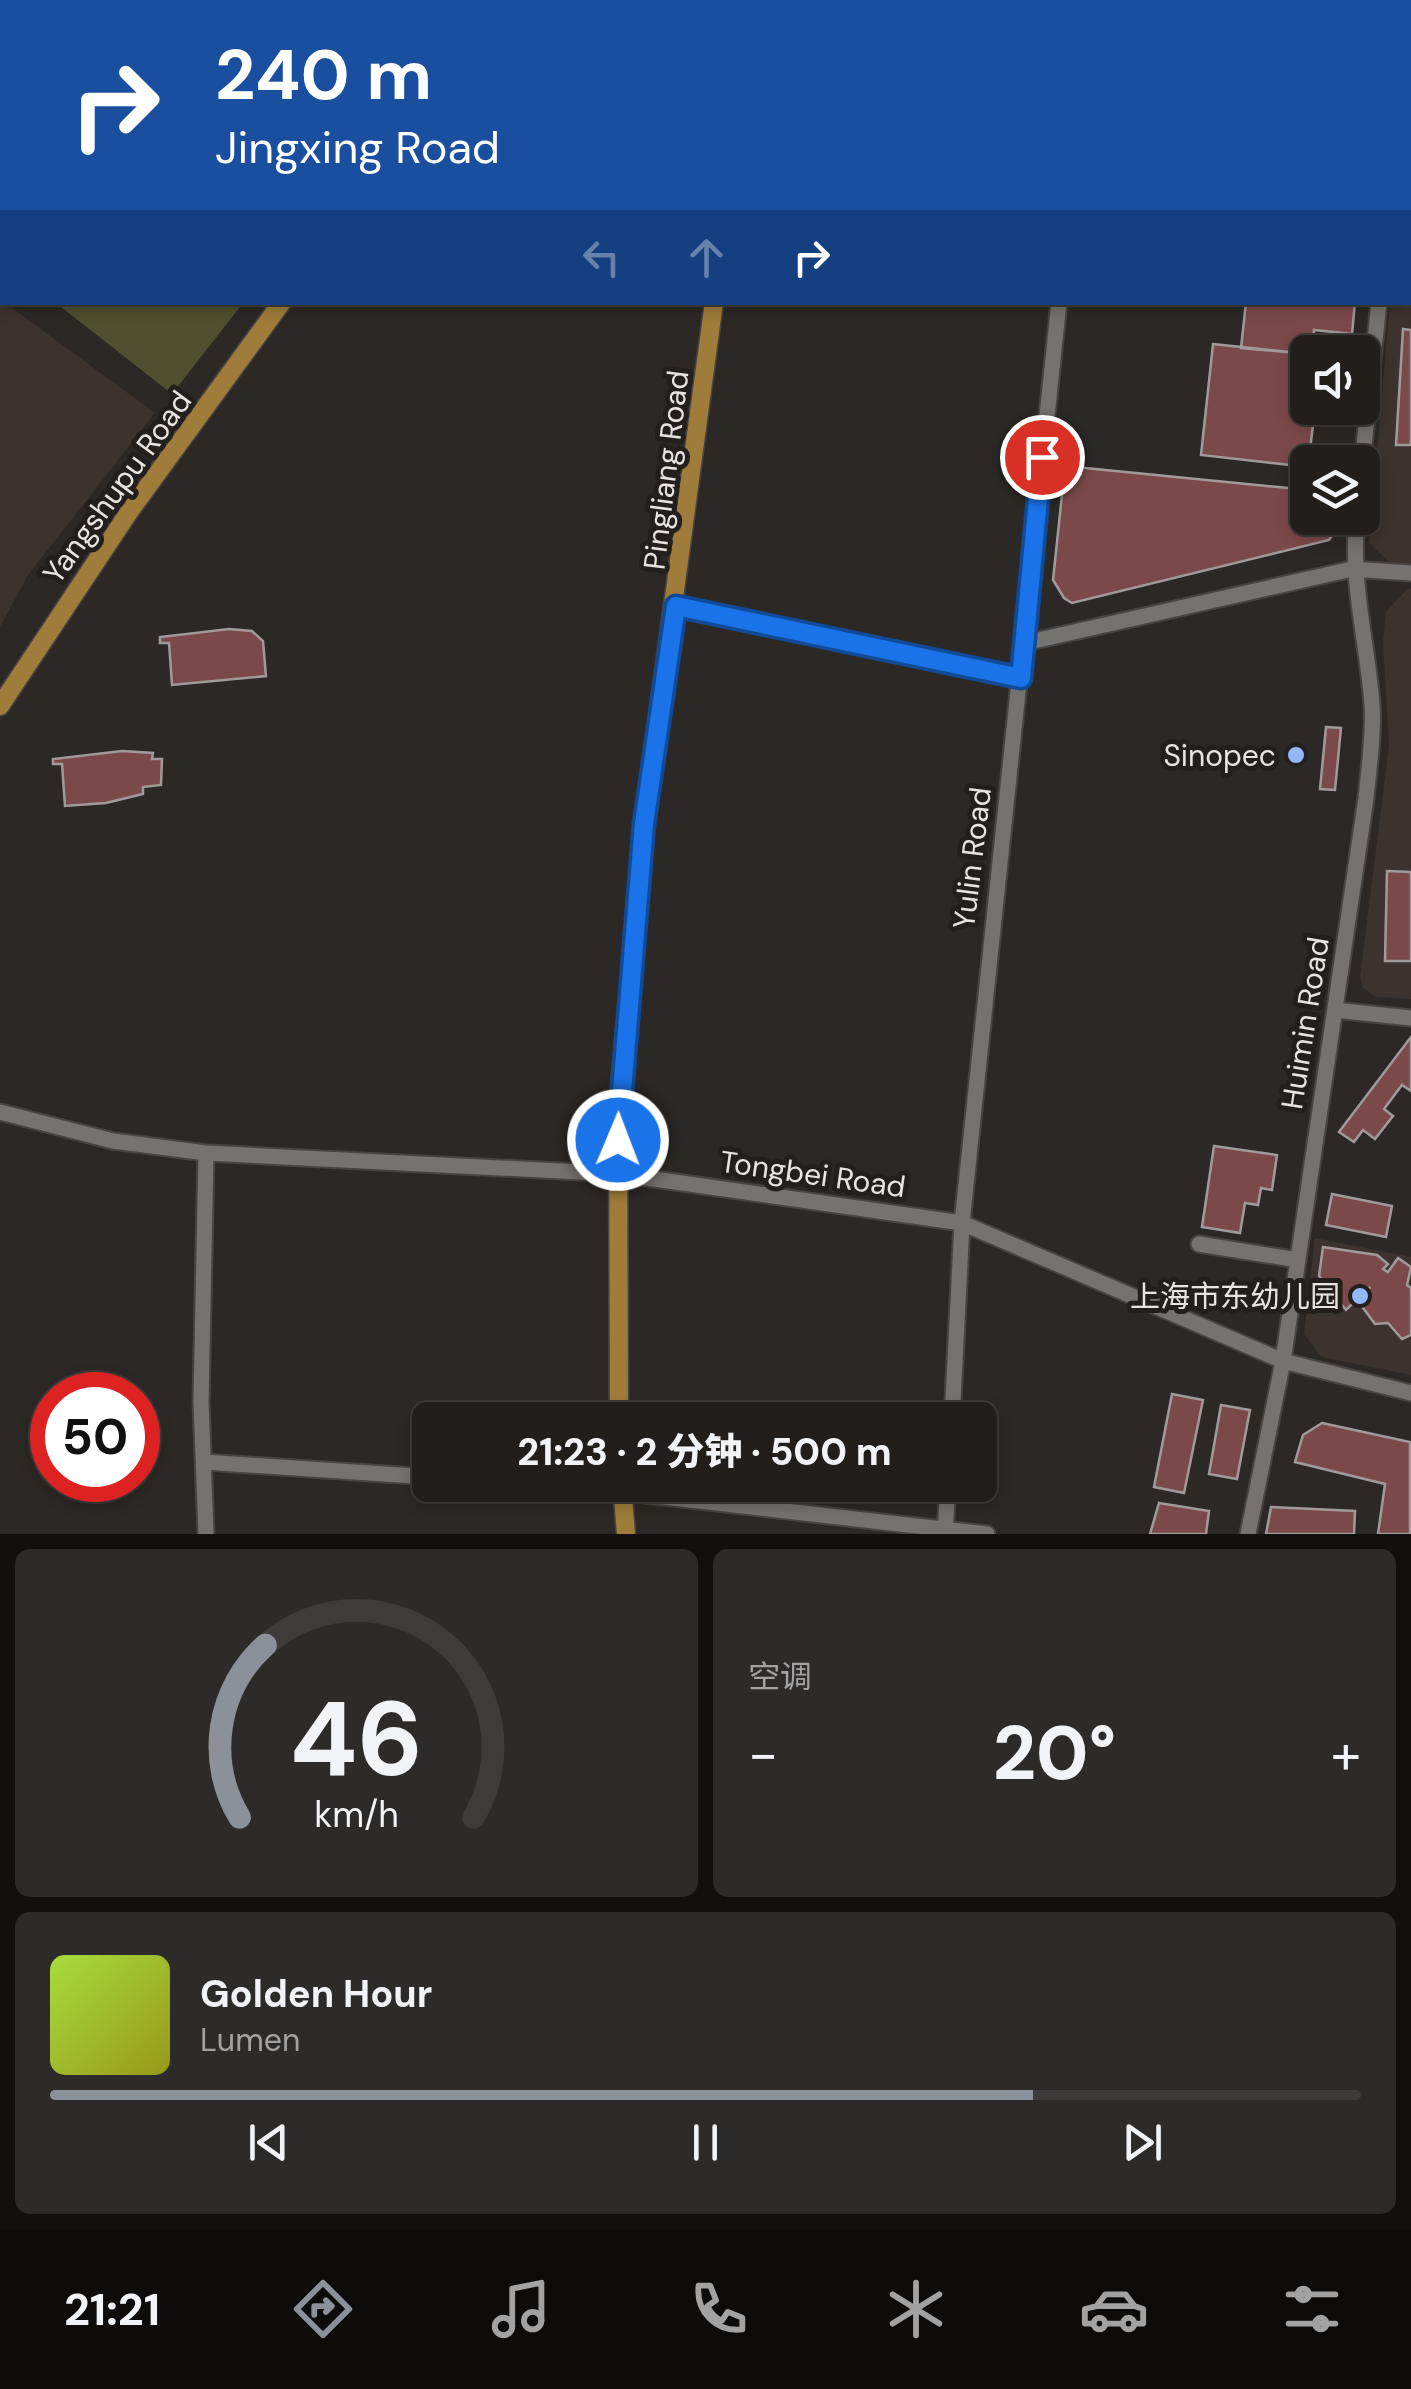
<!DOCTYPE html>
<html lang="zh">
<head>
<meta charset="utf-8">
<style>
	:root { --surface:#211e1c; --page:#2d2b29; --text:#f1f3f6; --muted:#a2a2a3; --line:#3e3c3b; --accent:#8c9099 }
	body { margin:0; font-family:"DM Sans","Noto Sans SC",sans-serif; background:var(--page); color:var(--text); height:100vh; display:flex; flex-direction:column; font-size:38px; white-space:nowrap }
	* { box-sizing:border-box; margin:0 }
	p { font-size:32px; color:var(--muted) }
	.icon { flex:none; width:55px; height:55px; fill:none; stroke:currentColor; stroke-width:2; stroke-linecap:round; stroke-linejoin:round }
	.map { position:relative; height:1534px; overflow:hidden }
	.sheet { display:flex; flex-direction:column; gap:15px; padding:15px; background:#12100f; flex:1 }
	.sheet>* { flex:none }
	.banner { position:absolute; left:0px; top:0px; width:1412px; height:305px; box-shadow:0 5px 15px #0003,0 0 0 2px var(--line); background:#1a4fa0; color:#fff; overflow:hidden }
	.controls { position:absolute; left:1290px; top:335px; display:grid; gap:20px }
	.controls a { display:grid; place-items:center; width:90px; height:90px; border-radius:15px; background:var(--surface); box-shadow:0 5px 15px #0003,0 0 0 2px var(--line); font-size:50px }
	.speed { position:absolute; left:30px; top:1372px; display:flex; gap:20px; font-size:50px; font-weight:700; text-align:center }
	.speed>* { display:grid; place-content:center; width:130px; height:130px; border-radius:50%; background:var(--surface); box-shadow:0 5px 15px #0003,0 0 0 2px var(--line); line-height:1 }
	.speed .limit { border:15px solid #d22; background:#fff; color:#111 }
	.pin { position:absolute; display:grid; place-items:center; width:85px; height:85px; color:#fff; margin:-42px; border:5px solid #fff; border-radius:50%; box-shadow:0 2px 10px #0007 }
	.me { position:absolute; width:110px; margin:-55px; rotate:1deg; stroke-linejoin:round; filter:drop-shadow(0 0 8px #0008) }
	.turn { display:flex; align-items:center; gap:35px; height:210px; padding:0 50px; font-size:45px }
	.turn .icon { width:130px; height:130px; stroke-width:2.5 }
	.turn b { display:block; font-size:70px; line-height:85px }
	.lanes { display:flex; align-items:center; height:95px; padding:0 50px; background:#0003; justify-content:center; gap:50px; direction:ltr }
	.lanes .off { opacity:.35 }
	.big { font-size:75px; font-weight:800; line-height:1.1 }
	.sheet .tile { flex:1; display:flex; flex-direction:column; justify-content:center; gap:15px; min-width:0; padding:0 35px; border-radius:15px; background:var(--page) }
	.sheet .dial { align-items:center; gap:0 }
	.dial svg { height:260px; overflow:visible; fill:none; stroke:var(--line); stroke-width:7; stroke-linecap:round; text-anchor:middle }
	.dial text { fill:var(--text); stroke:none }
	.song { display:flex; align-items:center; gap:30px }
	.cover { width:120px; height:120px; border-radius:15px; background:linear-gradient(135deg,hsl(80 70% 55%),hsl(60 70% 35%)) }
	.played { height:10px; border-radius:5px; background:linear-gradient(90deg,var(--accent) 75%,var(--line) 75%) }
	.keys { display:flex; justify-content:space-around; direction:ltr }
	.heat { display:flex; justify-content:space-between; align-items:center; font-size:55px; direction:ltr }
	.sheet .tiles { flex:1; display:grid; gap:15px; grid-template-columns:1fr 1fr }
	.tile:last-child { grid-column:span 2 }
	.trip { position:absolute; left:412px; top:1402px; width:585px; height:100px; border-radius:15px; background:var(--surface); box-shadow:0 5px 15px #0003,0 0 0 2px var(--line); font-weight:800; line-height:100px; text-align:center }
	.tabs { display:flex; height:160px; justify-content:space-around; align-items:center; background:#0d0c0b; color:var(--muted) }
	.tabs .icon { width:70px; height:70px }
	.tabs .current { color:var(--accent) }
	.tabs b { font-size:45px; color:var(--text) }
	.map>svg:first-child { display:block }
	.built { fill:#3c322e }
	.green { fill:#504f2f }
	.building { fill:#7c494a; stroke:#a09b9b; stroke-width:2.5 }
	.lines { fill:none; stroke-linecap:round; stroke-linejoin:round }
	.major-tunnel { stroke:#484442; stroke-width:18; stroke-dasharray:18 9; stroke-linecap:butt }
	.minor-casing { stroke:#474442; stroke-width:19 }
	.major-casing { stroke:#474442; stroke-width:21 }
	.minor { stroke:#767270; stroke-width:15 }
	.major { stroke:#9f7c39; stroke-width:18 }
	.route-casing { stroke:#114b97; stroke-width:25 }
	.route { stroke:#1a73e8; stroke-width:18 }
	.poi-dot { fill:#93b7fd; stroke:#221f1d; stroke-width:4 }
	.labels { text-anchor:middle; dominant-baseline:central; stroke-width:10; stroke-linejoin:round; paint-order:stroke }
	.street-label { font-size:30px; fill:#e7e5e4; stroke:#221f1d }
	.poi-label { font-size:30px; fill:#e7e5e4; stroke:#221f1d; text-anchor:end }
</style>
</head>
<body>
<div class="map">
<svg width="1411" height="1534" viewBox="0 0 1411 1534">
	<rect width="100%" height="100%" fill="#2c2826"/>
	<path class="built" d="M1411 169V564L1390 563 1369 543 1390 303 1410 302Z
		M0 299 155 413 28 575 0 627Z
		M1408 588 1411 589V999L1376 997 1363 988 1360 976 1389 746 1383 642 1386 612Z
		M1315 1238 1411 1257V1375L1321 1357 1304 1334Z"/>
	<path class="green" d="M56 303H243L172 394Z"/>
	<path class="building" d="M1246 302H1355L1352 334 1314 330 1312 352 1308 354 1241 348Z
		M1403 329 1411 330V445H1396Z
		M1213 344 1308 354V408H1315L1308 467 1201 455Z
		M1065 466 1308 490V518H1343V521L1329 540 1072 603 1064 598 1053 580Z
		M229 629 252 631 263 641 266 676 172 685 169 643H160V637Z
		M1326 727 1341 728 1335 790 1320 789Z
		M122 751 153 753 152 759H162L161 785 143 787V794L106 803 65 806 62 764H53V759Z
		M1387 871 1411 872V961H1385Z
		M1411 1037V1091L1402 1085 1384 1109 1393 1116 1375 1139 1363 1130 1354 1142 1339 1132Z
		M1214 1146 1277 1155 1272 1190 1261 1188 1258 1205 1245 1203 1240 1233 1202 1227Z
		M1332 1194 1392 1206 1386 1237 1326 1225Z
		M1323 1247 1377 1255 1388 1264 1383 1269 1388 1272 1398 1258 1411 1267 1407 1285 1411 1288V1335L1402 1339 1388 1323 1375 1324 1361 1305 1370 1287 1346 1310 1319 1276Z
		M1172 1394 1203 1400 1184 1493 1154 1487Z
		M1221 1405 1250 1410 1237 1479 1209 1474Z
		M1322 1423 1410 1442V1534H1378L1385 1484 1295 1462 1303 1435Z
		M1159 1503 1209 1511 1206 1534H1150Z
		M1271 1507 1355 1511 1354 1534H1266Z"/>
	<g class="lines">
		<path class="major-tunnel" d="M687 0 703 2
			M489 2H513
			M0 60 2 61"/>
		<defs>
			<path id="minor" d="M165 2 167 0
				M1088 2V0
				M0 46 2 47
				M1410 54 1411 50
				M1362 465 1379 302
				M676 606 1021 678
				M1025 643 1352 569 1411 573
				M1335 1010 1411 1018
				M0 1112 113 1141 206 1153 619 1174 962 1223 1283 1361 1411 1393
				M1199 1244 1298 1260
				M952 1420 962 1223 1059 302
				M205 1462 430 1477
				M558 1485 987 1534
				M206 1534 201 1402 206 1153
				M945 1534 948 1485
				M1248 1534 1283 1361 1366 798C1369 767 1374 734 1372 704 1367 640 1350 581 1357 518"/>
			<path id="major" d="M512 0 521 2
				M742 0V2
				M847 0 866 2
				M465 2 467 0
				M1410 80H1411
				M1410 103H1411
				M1410 128H1411
				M1410 144H1411
				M0 706 129 512 282 302
				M619 1420 618 1106 647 797 714 302
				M622 1485 626 1534"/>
		</defs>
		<use href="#minor" class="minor-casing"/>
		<use href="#major" class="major-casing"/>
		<use href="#minor" class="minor"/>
		<use href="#major" class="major"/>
	</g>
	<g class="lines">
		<defs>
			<path id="route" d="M618 1140 644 824 676 606 1021 678 1042 457"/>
		</defs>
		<use href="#route" class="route-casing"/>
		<use href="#route" class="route"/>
	</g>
	<g class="poi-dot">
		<circle cx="1296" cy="755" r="10"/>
		<circle cx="1360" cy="1296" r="10"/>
	</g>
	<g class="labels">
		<g class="street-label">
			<text transform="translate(666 470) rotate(-83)">Pingliang Road</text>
			<text transform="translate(117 487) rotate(-54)">Yangshupu Road</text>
			<text transform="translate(972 858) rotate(-83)">Yulin Road</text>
			<text transform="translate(1305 1023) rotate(-81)">Huimin Road</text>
			<text transform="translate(813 1174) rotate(8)">Tongbei Road</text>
		</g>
		<g class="poi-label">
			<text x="1276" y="755">Sinopec</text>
			<text x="1340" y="1296">上海市东幼儿园</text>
		</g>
	</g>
</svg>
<div class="controls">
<a><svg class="icon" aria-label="sound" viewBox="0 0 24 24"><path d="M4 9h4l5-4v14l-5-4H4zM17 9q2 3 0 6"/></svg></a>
<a><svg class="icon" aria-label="layers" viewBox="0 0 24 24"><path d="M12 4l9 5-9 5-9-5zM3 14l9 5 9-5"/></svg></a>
</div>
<div class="speed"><div class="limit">50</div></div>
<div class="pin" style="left:1042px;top:457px;background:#d93025"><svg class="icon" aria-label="arrive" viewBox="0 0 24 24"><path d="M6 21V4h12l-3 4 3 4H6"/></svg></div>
<svg class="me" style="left:618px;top:1140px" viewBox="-20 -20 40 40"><circle r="17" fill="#1a73e8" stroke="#fff" stroke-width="3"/><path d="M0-11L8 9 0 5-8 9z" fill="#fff"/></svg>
<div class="trip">21:23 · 2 分钟 · 500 m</div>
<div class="banner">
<div class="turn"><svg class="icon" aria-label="right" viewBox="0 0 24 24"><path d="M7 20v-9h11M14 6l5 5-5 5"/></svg><div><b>240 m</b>Jingxing Road</div></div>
<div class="lanes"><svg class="icon off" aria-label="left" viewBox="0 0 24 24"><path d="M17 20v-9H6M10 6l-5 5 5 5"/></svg><svg class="icon off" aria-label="ahead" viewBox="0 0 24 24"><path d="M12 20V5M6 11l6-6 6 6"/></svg><svg class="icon" aria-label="right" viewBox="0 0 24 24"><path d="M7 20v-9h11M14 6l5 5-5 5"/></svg></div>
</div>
</div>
<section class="sheet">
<div class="tiles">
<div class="tile dial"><svg viewBox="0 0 100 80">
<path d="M14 69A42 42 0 1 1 86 69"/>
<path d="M14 69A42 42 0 0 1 22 16" stroke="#8c9099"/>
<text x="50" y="56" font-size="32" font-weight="700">46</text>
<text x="50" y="72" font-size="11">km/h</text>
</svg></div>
<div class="tile"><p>空调</p>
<div class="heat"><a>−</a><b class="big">20°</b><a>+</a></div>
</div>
<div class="tile">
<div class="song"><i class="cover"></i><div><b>Golden Hour</b><p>Lumen</p></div></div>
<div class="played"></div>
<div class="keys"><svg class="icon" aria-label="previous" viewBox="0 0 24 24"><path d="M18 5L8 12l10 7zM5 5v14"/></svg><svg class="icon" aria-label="pause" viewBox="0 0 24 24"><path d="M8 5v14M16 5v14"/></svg><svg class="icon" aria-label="next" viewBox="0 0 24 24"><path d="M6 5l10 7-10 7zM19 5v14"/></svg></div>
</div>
</div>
</section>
<nav class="tabs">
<b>21:21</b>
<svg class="icon current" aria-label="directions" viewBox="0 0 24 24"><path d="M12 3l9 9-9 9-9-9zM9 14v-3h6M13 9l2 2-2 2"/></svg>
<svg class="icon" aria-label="music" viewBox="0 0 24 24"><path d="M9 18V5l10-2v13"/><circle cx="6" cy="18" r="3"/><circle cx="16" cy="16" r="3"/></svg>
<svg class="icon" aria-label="phone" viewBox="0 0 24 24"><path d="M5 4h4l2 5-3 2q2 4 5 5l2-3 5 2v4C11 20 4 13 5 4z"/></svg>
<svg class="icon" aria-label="climate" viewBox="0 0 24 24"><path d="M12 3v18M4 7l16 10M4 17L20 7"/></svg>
<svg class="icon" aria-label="car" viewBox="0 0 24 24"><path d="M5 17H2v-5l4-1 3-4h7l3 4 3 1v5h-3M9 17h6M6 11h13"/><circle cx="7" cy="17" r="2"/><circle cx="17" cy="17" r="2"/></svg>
<svg class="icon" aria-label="filters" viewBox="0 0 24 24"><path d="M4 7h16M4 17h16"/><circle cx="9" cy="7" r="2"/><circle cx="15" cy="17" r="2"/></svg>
</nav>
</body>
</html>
